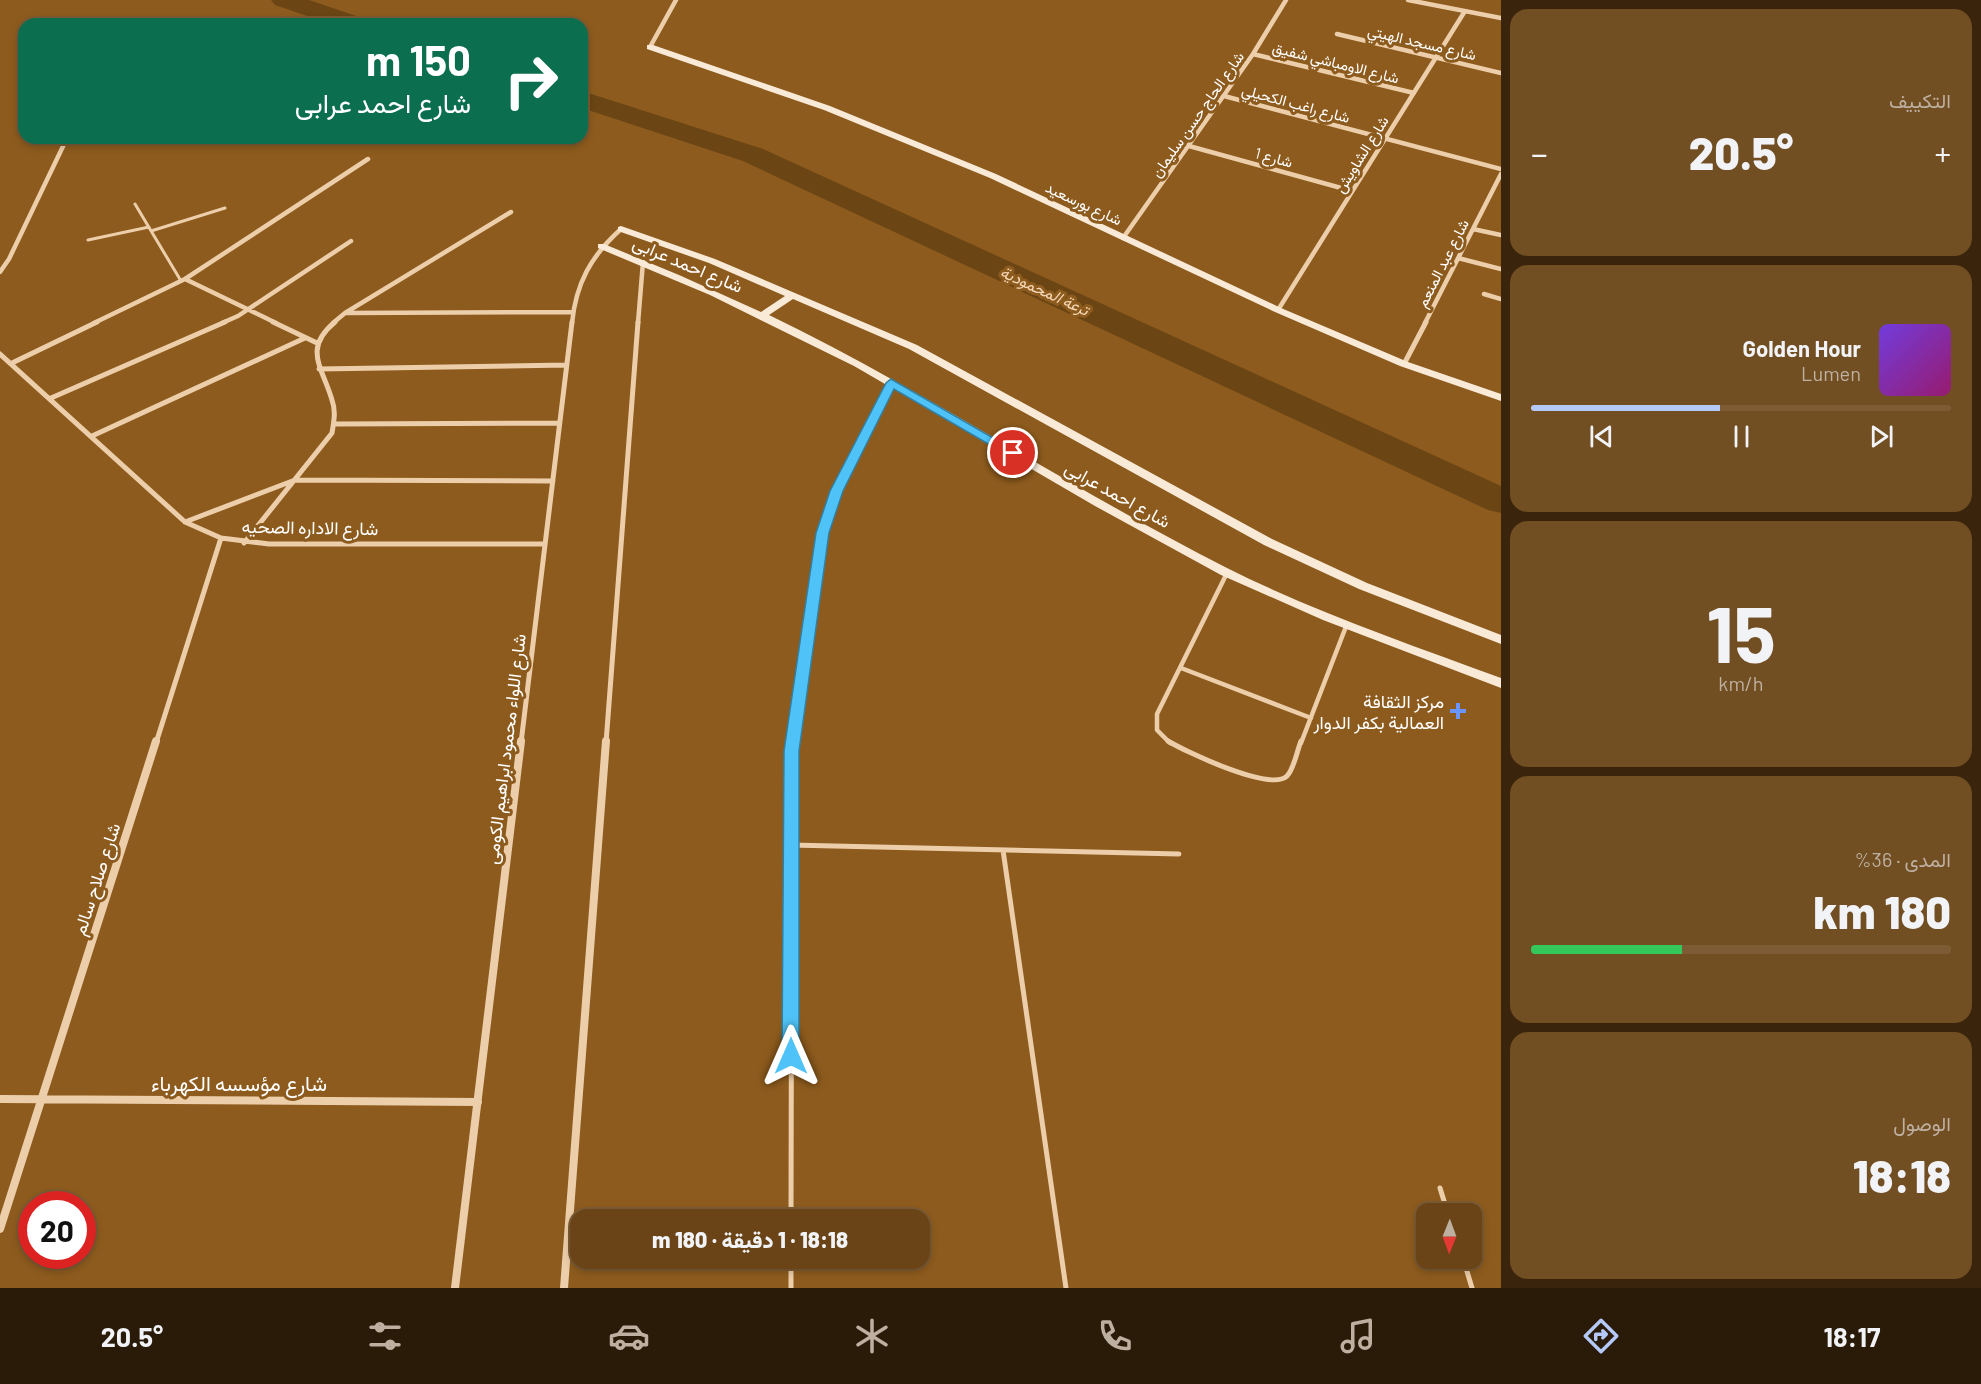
<!DOCTYPE html>
<html lang="ar">
<head>
<meta charset="utf-8">
<style>
	:root { --surface:#6a4416; --page:#724e23; --text:#f1f3f6; --muted:#beb0a1; --line:#7d5c35; --accent:#b4c9f9 }
	body { margin:0; font-family:Barlow,Vazirmatn,sans-serif; background:var(--page); color:var(--text); direction:rtl; height:100vh; display:flex; flex-direction:column; font-size:22px; white-space:nowrap }
	* { box-sizing:border-box; margin:0 }
	p { font-size:20px; color:var(--muted) }
	.icon { flex:none; width:33px; height:33px; fill:none; stroke:currentColor; stroke-width:2; stroke-linecap:round; stroke-linejoin:round }
	.map { position:relative; flex:1; overflow:hidden; direction:ltr }
	.drawer { display:flex; flex-direction:column; gap:9px; padding:9px; background:#3a250c; width:480px }
	.drawer>* { flex:none }
	.top-card { position:absolute; left:18px; top:18px; width:570px; height:126px; border-radius:18px; box-shadow:0 3px 9px #0003,0 0 0 2px var(--line); direction:rtl; background:#0b6e4f; color:#fff; overflow:hidden }
	.needle { width:39px; rotate:181deg }
	.buttons { position:absolute; left:1416px; top:1203px; display:grid; gap:12px }
	.buttons a { display:grid; place-items:center; width:66px; height:66px; border-radius:12px; background:var(--surface); box-shadow:0 3px 9px #0003,0 0 0 2px var(--line); font-size:30px }
	.speed { position:absolute; left:18px; top:1191px; display:flex; gap:12px; font-size:30px; font-weight:700; text-align:center }
	.speed>* { display:grid; place-content:center; width:78px; height:78px; border-radius:50%; background:var(--surface); box-shadow:0 3px 9px #0003,0 0 0 2px var(--line); line-height:1 }
	.speed .limit { border:9px solid #d22; background:#fff; color:#111 }
	.pin { position:absolute; display:grid; place-items:center; width:51px; height:51px; color:#fff; margin:-26px; border:3px solid #fff; border-radius:50%; box-shadow:0 2px 6px #0007 }
	.me { position:absolute; width:66px; margin:-33px; rotate:0deg; stroke-linejoin:round; filter:drop-shadow(0 0 4px #0008) }
	.turn { display:flex; align-items:center; gap:21px; height:126px; padding:0 18px; font-size:27px }
	.turn .icon { width:78px; height:78px; stroke-width:2.5 }
	.turn b { display:block; font-size:42px; line-height:51px }
	.big { font-size:45px; font-weight:800; line-height:1.1 }
	.drawer .widget { flex:1; display:flex; flex-direction:column; justify-content:center; gap:9px; min-width:0; padding:0 21px; border-radius:18px; background:var(--page) }
	.drawer .dial { align-items:center; gap:0 }
	.dial b { font-size:78px; line-height:1 }
	.song { display:flex; align-items:center; gap:18px }
	.cover { width:72px; height:72px; border-radius:9px; background:linear-gradient(135deg,hsl(260 70% 55%),hsl(320 70% 35%)) }
	.played { height:6px; border-radius:3px; background:linear-gradient(90deg,var(--accent) 45%,var(--line) 45%) }
	.keys { display:flex; justify-content:space-around; direction:ltr }
	.heat { display:flex; justify-content:space-between; align-items:center; font-size:33px; direction:ltr }
	.charge { height:9px; border-radius:4px; background:linear-gradient(90deg,#34c759 36%,var(--line) 0) }
	.trip { position:absolute; left:570px; top:1209px; width:360px; height:60px; border-radius:18px; background:var(--surface); box-shadow:0 3px 9px #0003,0 0 0 2px var(--line); font-weight:800; line-height:60px; text-align:center; direction:rtl }
	.tabs { display:flex; height:96px; justify-content:space-around; align-items:center; background:#2a1b09; color:var(--muted) }
	.tabs .icon { width:42px; height:42px }
	.tabs .on { color:var(--accent) }
	.tabs b { font-size:27px; color:var(--text) }
	main { display:flex; flex:1; min-height:0 }
	.map>svg:first-child { display:block }
	.lines { fill:none; stroke-linecap:round; stroke-linejoin:round }
	.canal { fill:#6b4514; fill-rule:evenodd }
	.lane-far2 { stroke:#edceaa; stroke-width:3 }
	.lane-far1 { stroke:#edceaa; stroke-width:4.5 }
	.lane { stroke:#edceaa; stroke-width:5 }
	.street-far2 { stroke:#edceaa; stroke-width:4.5 }
	.street-far1 { stroke:#edceaa; stroke-width:5 }
	.street { stroke:#edceaa; stroke-width:8 }
	.secondary { fill:#f9ead7; fill-rule:evenodd }
	.route { fill:#4fc3f7; stroke:#337fa1; stroke-width:1.5 }
	.poi-dot { fill:#6995fc; stroke:#8d5b1d; stroke-width:2 }
	.labels { text-anchor:middle; dominant-baseline:central; stroke-width:6; stroke-linejoin:round; paint-order:stroke }
	.far-street-label { font-size:15px; fill:#fff; stroke:#8d5b1d }
	.far-water-label { font-size:16px; font-style:italic; fill:#f4d7b6; stroke:#8d5b1d }
	.street-label { font-size:18px; fill:#fff; stroke:#8d5b1d }
	.poi-label { font-size:18px; fill:#fff; stroke:#8d5b1d; text-anchor:end }
	.near-street-label { font-size:21px; fill:#fff; stroke:#8d5b1d }
</style>
</head>
<body>
<main>
<section class="drawer">
<div class="widget"><p>التكييف</p>
<div class="heat"><a>−</a><b class="big">20.5°</b><a>+</a></div>
</div>
<div class="widget">
<div class="song"><i class="cover"></i><div><b>Golden Hour</b><p>Lumen</p></div></div>
<div class="played"></div>
<div class="keys"><svg class="icon" aria-label="previous" viewBox="0 0 24 24"><path d="M18 5L8 12l10 7zM5 5v14"/></svg><svg class="icon" aria-label="pause" viewBox="0 0 24 24"><path d="M8 5v14M16 5v14"/></svg><svg class="icon" aria-label="next" viewBox="0 0 24 24"><path d="M6 5l10 7-10 7zM19 5v14"/></svg></div>
</div>
<div class="widget dial"><b>15</b><p>km/h</p></div>
<div class="widget"><p>المدى · 36%</p><b class="big">180 km</b><div class="charge"></div></div>
<div class="widget"><p>الوصول</p><b class="big">18:18</b></div>
</section>
<div class="map">
<svg width="1501" height="1288" viewBox="0 0 1501 1288">
	<rect width="100%" height="100%" fill="#8d5b1d"/>
	<g class="lines">
		<path class="canal" d="M271 0H309L365 19 369 24H331L275 5Z
			M582 91 763 149 1501 486V513L1488 510 743 161 582 108Z"/>
		<path class="lane-far2" d="M135 204 181 281
			M151 231 225 208
			M88 240 149 227"/>
		<path class="lane-far1" d="M1181 668 1311 718
			M792 743 822 533 837 491 892 383
			M1170 743 1157 730V714L1227 573
			M1301 743 1347 624"/>
		<path class="lane" d="M1168 741C1186 752 1271 792 1287 776 1294 769 1297 751 1301 741
			M791 845 1179 854
			M1003 850 1066 1288
			M1440 1188 1448 1214
			M791 1220 792 741
			M791 1258V1288
			M1463 1258 1472 1288"/>
		<path class="street-far2" d="M1408 0 1501 18
			M1337 34 1501 73
			M650 47 676 0
			M1253 54 1414 93
			M1224 96 1501 169
			M1189 146 1352 191
			M1473 229 1501 235
			M1123 238 1253 54 1286 0
			M1458 258 1501 269
			M0 272 9 259 67 138
			M185 279 276 323
			M1484 294 1501 299
			M1278 310 1465 11
			M345 313 573 312
			M94 323 185 279 368 159
			M222 323 238 316 351 241
			M333 323 345 313 511 212
			M572 323C576 283 591 256 621 229
			M638 323 643 262
			M1425 323 1501 174"/>
		<path class="street-far1" d="M273 322 317 343
			M0 354 185 522 221 538 269 544H545
			M12 363 97 322
			M1404 364 1426 322
			M319 369 566 365
			M51 398 225 322
			M336 424 559 423
			M92 436 305 338
			M185 522 295 480 553 481
			M244 543 332 433C334 421 336 411 332 400 323 368 302 349 335 322
			M156 743 221 538
			M521 743 572 322
			M606 743 638 322"/>
		<path class="street" d="M0 1099 478 1102
			M0 1229 156 741
			M455 1288 521 741
			M564 1288 606 741"/>
		<path class="secondary" d="M647 45H653L830 106 996 174 1281 308 1408 362 1501 394V401L1400 366 1275 312 990 178 824 110 647 49Z
			M621 226 715 259 917 345 1272 539 1367 583 1501 635V644L1359 589 1264 545 909 349 793 299 769 315C926 391 1071 489 1227 568 1315 612 1409 644 1501 678V688L1323 620 1221 575 1095 506 854 366 710 295 598 248V244H604L679 275 761 312 785 296 709 263 618 231V227Z"/>
	</g>
	<path class="route" d="M891 379 1019 453 1013 457 1009 456 894 389 843 491 829 533 799 751V1056L797 1061 791 1063 785 1061 782 1056 784 751 816 533 830 491 886 383Z"/>
	<path class="poi-dot" d="M1455 702h6v6h6v6h-6v6h-6v-6h-6v-6h6z"/>
	<g class="labels">
		<g class="far-street-label">
			<text transform="translate(1422 42) rotate(13)">شارع مسجد الهيتي</text>
			<text transform="translate(1336 62) rotate(14)">شارع الاومباشي شفيق</text>
			<text transform="translate(1296 103) rotate(15)">شارع راغب الكحيلي</text>
			<text transform="translate(1197 114) rotate(-55)">شارع الحاج حسن سليمان</text>
			<text transform="translate(1361 154) rotate(-58)">شارع الشاويش</text>
			<text transform="translate(1274 157) rotate(15)">شارع 1</text>
			<text transform="translate(1084 203) rotate(25)">شارع بورسعيد</text>
			<text transform="translate(1442 263) rotate(-63)">شارع عبد المنعم</text>
		</g>
		<g class="far-water-label">
			<text transform="translate(1045 290) rotate(25)">ترعة المحمودية</text>
		</g>
		<g class="street-label">
			<text transform="translate(688 264) rotate(23)">شارع احمد عرابى</text>
			<text transform="translate(1118 494) rotate(29)">شارع احمد عرابى</text>
			<text transform="translate(310 527) rotate(1)">شارع الاداره الصحيه</text>
			<text transform="translate(505 749) rotate(-83)">شارع اللواء محمود ابراهيم الكومى</text>
			<text transform="translate(96 879) rotate(-72)">شارع صلاح سالم</text>
		</g>
		<g class="poi-label">
			<text x="1444" y="701">مركز الثقافة<tspan x="1444" dy="21">العمالية بكفر الدوار</tspan></text>
		</g>
		<g class="near-street-label">
			<text x="239" y="1082">شارع مؤسسه الكهرباء</text>
		</g>
	</g>
</svg>
<div class="buttons">
<a><svg class="needle" viewBox="-14 -14 28 28"><path d="M0-13l5 13h-10z" fill="#e53935"/><path d="M0 13l5-13h-10z" fill="#beb0a1"/></svg></a>
</div>
<div class="speed"><div class="limit">20</div></div>
<div class="pin" style="left:1013px;top:453px;background:#d93025"><svg class="icon" aria-label="arrive" viewBox="0 0 24 24"><path d="M6 21V4h12l-3 4 3 4H6"/></svg></div>
<svg class="me" style="left:791px;top:1056px" viewBox="-20 -20 40 40"><path d="M0-17L14 15 0 8-14 15z" fill="#4fc3f7" stroke="#fff" stroke-width="4"/></svg>
<div class="trip">18:18 · 1 دقيقة · 180 m</div>
<div class="top-card">
<div class="turn"><svg class="icon" aria-label="right" viewBox="0 0 24 24"><path d="M7 20v-9h11M14 6l5 5-5 5"/></svg><div><b>150 m</b>شارع احمد عرابى</div></div>
</div>
</div>
</main>
<nav class="tabs">
<b>18:17</b>
<svg class="icon on" aria-label="directions" viewBox="0 0 24 24"><path d="M12 3l9 9-9 9-9-9zM9 14v-3h6M13 9l2 2-2 2"/></svg>
<svg class="icon" aria-label="music" viewBox="0 0 24 24"><path d="M9 18V5l10-2v13"/><circle cx="6" cy="18" r="3"/><circle cx="16" cy="16" r="3"/></svg>
<svg class="icon" aria-label="phone" viewBox="0 0 24 24"><path d="M5 4h4l2 5-3 2q2 4 5 5l2-3 5 2v4C11 20 4 13 5 4z"/></svg>
<svg class="icon" aria-label="climate" viewBox="0 0 24 24"><path d="M12 3v18M4 7l16 10M4 17L20 7"/></svg>
<svg class="icon" aria-label="car" viewBox="0 0 24 24"><path d="M5 17H2v-5l4-1 3-4h7l3 4 3 1v5h-3M9 17h6M6 11h13"/><circle cx="7" cy="17" r="2"/><circle cx="17" cy="17" r="2"/></svg>
<svg class="icon" aria-label="filters" viewBox="0 0 24 24"><path d="M4 7h16M4 17h16"/><circle cx="9" cy="7" r="2"/><circle cx="15" cy="17" r="2"/></svg>
<b>20.5°</b>
</nav>
</body>
</html>
